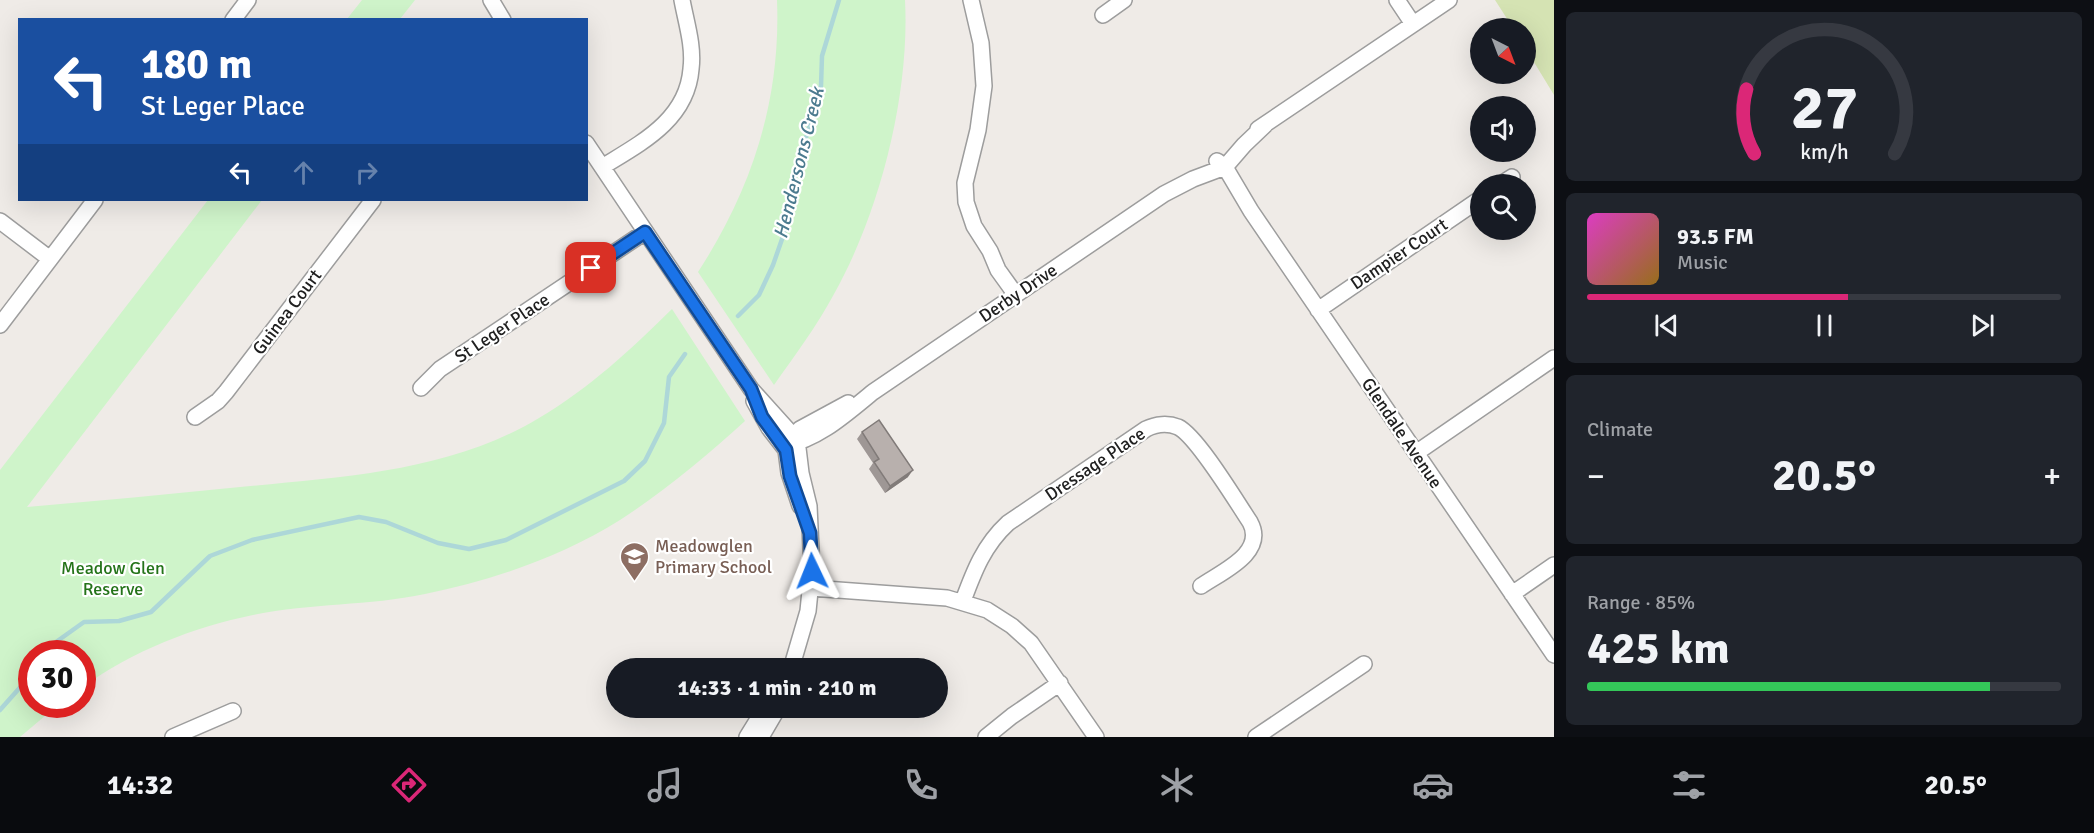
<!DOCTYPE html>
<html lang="en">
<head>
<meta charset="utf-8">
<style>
	:root { --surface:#171b24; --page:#20242c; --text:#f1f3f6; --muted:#9ea1a6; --line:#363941; --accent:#db2777 }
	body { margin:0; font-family:Signika,sans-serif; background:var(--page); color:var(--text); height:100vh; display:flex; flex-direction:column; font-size:22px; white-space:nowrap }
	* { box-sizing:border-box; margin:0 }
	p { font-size:20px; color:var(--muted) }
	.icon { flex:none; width:33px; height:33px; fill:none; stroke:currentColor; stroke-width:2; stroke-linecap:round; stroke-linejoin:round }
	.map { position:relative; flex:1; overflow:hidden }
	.details { display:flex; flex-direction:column; gap:12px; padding:12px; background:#0d0f14; width:540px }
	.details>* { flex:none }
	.guide { position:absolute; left:18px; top:18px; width:570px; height:183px; border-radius:0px; box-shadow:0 6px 24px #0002; background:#1a4fa0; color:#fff; overflow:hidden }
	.needle { width:39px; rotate:138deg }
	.buttons { position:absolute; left:1470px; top:18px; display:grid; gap:12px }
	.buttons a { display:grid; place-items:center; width:66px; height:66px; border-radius:50%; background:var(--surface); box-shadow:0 6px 24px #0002; font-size:30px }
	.speed { position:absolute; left:18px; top:640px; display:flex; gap:12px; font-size:30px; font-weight:700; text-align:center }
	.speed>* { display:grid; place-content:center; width:78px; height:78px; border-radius:50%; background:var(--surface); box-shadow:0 6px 24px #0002; line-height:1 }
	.speed .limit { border:9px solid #d22; background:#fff; color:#111 }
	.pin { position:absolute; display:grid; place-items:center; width:51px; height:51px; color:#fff; margin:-26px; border-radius:12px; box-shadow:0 3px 9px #0006 }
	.me { position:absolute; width:66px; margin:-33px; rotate:358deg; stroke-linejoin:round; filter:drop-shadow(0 0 4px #0008) }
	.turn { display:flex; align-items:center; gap:21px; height:126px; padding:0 24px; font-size:27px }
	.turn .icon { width:78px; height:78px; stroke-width:2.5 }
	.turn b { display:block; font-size:42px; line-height:51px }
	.lanes { display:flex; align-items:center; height:57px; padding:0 24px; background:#0003; justify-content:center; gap:30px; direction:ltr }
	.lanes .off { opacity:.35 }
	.big { font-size:45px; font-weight:700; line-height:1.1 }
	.details .widget { flex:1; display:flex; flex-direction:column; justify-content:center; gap:9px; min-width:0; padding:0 21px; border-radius:9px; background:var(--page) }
	.details .dial { align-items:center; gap:0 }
	.dial svg { height:156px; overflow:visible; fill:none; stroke:var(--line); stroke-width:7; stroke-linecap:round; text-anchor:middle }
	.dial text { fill:var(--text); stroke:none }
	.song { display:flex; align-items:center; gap:18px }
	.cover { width:72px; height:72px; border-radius:9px; background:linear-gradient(135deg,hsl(310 70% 55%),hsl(40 70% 35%)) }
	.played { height:6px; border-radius:3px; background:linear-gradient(90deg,var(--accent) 55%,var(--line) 55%) }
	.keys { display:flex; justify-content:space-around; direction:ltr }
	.heat { display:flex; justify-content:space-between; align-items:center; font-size:33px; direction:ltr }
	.charge { height:9px; border-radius:4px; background:linear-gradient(90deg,#34c759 85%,var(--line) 0) }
	.trip { position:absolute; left:606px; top:658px; width:342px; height:60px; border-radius:30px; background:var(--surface); box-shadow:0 6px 24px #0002; font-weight:700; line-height:60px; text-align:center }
	.dock { display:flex; height:96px; justify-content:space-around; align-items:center; background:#090b0e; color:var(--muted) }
	.dock .icon { width:42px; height:42px }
	.dock .selected { color:var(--accent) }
	.dock b { font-size:27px; color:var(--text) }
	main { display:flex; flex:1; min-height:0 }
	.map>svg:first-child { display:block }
	.grass { fill:#d5e3b3 }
	.park { fill:#cff4ca }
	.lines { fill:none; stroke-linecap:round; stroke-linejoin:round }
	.stream { stroke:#add7d8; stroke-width:4.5 }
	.minor-casing { stroke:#9d9d9d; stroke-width:18 }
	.minor { stroke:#fff; stroke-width:15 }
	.wall { fill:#9e9795 }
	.shaded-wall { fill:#817b79 }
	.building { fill:#b8b0ad; stroke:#817b79; stroke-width:1.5 }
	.route-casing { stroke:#114b97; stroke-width:15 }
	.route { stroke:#1a73e8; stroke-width:10 }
	.labels { text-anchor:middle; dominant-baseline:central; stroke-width:4.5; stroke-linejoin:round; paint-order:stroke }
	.street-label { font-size:18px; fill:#202020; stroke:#fff }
	.education-label { font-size:18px; fill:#785e54; stroke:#fff; text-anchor:start }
	.park-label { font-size:18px; fill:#247319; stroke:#fff }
	.water-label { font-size:20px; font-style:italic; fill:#4c7b8f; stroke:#fff }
</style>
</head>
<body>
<main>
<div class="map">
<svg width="1554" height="737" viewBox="0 0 1554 737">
	<rect width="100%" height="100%" fill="#efebe7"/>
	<path class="grass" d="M1495 0H1554V95L1526 49V28H1513Z"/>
	<path class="park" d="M362 0H415L400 19H347Z
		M777 0H905C910 94 880 212 834 294 817 326 795 355 774 385L698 272C752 189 781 100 777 0Z
		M208 200H262L27 507C98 501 169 494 240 487 342 477 449 472 539 418 591 387 629 351 672 309L745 421C705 457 665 491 620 520 561 557 493 580 425 594 369 606 310 603 253 615 194 627 132 651 83 687L82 654H32V705H58L20 737H0V470Z"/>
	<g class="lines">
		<path class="stream" d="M738 316 759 295 773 265 788 222 795 176 821 86 822 56 839 0
			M47 654 56 642 84 622 119 621 151 612 210 556 252 540 359 517 386 522 438 543 469 549 506 540 624 481 645 461 664 423 669 377 685 354
			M0 710 32 674"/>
		<defs>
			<path id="minor" d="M491 0 503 20
				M971 0 981 43 984 86 978 130 965 183 966 202 974 226 990 251 998 270 1016 295
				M1397 0 1413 24
				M1103 15 1124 0
				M233 20 248 0
				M1258 129 1449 0
				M586 143 751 389 797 440 801 473 809 506 812 571 808 611 791 669
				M1217 161 1225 167 1251 211 1554 655
				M602 167C641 143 687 120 691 69 694 46 686 22 682 0
				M1501 184 1512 177
				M0 221 50 259
				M1318 310 1480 199
				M0 325 95 200
				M421 388 440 369 458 357 645 232
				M754 401 769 428 786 450 789 473 800 506
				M195 417 218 401 226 392 373 200
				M788 441 800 429 848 403
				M784 446C819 439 846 414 873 392L1164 194 1193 179 1225 167 1244 145 1265 125
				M1416 453 1554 358
				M811 588 947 598 987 610 1012 626 1031 643 1096 737
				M1512 594 1554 565
				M963 601C974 571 984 545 1008 523L1146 429C1156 424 1168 423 1178 427 1197 436 1236 501 1250 522 1267 553 1221 572 1201 586
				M173 737 233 711
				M747 737 765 708
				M761 737 778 708
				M986 737 1012 716 1060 683
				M1256 737 1364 664"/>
		</defs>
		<use href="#minor" class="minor-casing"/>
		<use href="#minor" class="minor"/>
	</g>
	<path class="wall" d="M862 432 908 477 885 493 869 469 873 463 857 439Z"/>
	<path class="shaded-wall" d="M913 470 908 477 885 493 890 486Z"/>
	<path class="building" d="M879 420 913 470 890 486 874 462 879 459 862 432Z"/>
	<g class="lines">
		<defs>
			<path id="route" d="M591 268 645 232 751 389 762 417 786 450 790 476 810 533 812 571"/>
		</defs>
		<use href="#route" class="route-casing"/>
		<use href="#route" class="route"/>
	</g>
	<defs>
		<symbol id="school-pin" viewBox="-11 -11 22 30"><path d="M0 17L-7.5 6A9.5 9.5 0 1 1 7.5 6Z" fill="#8d6e63" stroke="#fff"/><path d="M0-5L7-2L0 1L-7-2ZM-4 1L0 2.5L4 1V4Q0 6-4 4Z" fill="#fff"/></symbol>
	</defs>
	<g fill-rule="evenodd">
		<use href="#school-pin" x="618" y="540" width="33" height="45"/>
	</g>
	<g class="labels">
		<g class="street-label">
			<text transform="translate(1399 254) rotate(-34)">Dampier Court</text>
			<text transform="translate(1018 293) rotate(-34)">Derby Drive</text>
			<text transform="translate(287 312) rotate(-53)">Guinea Court</text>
			<text transform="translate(502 328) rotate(-34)">St Leger Place</text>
			<text transform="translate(1402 433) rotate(56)">Glendale Avenue</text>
			<text transform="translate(1095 464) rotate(-34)">Dressage Place</text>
		</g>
		<g class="education-label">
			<text x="655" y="546">Meadowglen<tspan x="655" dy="21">Primary School</tspan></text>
		</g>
		<g class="park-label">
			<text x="113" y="568">Meadow Glen<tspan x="113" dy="21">Reserve</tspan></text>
		</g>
		<g class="water-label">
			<text transform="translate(799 163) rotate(-76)">Hendersons Creek</text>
		</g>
	</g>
</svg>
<div class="buttons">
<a><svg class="needle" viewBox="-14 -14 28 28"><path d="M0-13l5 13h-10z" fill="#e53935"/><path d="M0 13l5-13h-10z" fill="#9ea1a6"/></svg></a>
<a><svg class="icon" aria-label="sound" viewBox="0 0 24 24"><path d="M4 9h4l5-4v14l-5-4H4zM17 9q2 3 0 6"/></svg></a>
<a><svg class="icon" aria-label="search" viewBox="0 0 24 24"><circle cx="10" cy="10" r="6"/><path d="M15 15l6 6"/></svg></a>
</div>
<div class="speed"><div class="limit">30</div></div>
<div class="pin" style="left:591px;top:268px;background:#d93025"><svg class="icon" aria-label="arrive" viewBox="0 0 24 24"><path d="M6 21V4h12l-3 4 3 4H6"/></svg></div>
<svg class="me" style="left:812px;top:571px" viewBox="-20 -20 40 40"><path d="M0-17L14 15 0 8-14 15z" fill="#1a73e8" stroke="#fff" stroke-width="4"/></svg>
<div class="trip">14:33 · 1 min · 210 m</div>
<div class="guide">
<div class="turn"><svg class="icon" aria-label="left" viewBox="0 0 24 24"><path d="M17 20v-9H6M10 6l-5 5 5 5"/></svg><div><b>180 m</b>St Leger Place</div></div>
<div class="lanes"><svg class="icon" aria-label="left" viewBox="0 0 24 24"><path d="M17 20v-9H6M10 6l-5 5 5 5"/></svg><svg class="icon off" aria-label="ahead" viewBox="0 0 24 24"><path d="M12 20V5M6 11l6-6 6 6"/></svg><svg class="icon off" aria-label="right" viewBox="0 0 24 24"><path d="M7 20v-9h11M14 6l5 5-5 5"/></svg></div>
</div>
</div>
<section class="details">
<div class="widget dial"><svg viewBox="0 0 100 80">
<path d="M14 69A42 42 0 1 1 86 69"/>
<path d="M14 69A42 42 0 0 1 10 36" stroke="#db2777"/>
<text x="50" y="56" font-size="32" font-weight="700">27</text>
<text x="50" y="72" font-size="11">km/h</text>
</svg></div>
<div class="widget">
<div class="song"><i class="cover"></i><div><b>93.5 FM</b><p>Music</p></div></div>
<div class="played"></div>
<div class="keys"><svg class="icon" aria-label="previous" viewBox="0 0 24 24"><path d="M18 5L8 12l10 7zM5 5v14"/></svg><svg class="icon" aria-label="pause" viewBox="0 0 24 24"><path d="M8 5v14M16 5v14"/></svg><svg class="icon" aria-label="next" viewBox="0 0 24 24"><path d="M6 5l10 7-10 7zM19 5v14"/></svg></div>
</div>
<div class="widget"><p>Climate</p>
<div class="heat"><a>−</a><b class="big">20.5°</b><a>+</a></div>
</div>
<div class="widget"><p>Range · 85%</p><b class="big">425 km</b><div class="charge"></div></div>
</section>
</main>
<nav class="dock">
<b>14:32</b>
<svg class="icon selected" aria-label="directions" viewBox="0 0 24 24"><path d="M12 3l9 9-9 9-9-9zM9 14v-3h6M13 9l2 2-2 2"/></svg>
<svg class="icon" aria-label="music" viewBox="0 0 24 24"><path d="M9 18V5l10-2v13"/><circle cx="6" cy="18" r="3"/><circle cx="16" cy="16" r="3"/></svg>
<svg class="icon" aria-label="phone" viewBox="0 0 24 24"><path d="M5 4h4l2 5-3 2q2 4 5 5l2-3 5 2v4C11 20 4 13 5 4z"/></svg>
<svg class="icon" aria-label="climate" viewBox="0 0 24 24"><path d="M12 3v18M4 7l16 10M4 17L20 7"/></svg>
<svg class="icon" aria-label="car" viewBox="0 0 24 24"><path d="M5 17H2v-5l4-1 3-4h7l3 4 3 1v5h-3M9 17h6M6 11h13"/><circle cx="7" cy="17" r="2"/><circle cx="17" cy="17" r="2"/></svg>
<svg class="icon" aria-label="filters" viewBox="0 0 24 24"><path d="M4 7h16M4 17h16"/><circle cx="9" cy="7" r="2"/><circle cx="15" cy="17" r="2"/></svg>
<b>20.5°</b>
</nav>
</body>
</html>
